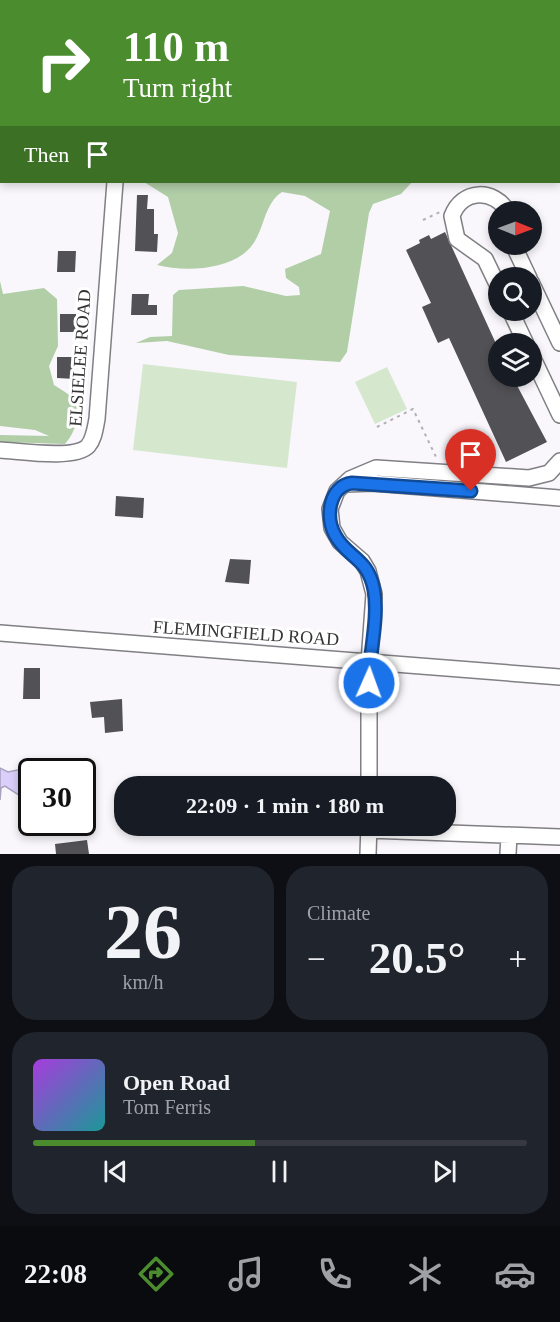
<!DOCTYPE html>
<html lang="en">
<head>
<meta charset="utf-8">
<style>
	:root { --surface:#171b24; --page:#20242c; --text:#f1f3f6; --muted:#9ea1a6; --line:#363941; --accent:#4b8c2e }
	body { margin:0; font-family:Georgia,serif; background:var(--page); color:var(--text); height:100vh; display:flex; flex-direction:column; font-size:22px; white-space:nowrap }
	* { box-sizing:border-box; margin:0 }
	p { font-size:20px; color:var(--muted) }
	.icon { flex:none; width:33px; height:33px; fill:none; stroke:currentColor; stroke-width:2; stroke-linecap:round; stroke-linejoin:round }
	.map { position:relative; height:854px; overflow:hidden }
	.panel { display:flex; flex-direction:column; gap:12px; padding:12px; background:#0d0f14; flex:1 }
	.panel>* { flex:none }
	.hud { position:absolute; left:0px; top:0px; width:561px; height:183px; box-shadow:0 3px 9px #0003; background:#4b8c2e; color:#fff; overflow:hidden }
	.needle { width:39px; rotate:91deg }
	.tools { position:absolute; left:488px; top:201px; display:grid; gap:12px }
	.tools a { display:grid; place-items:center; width:54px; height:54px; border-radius:50%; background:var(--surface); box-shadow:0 3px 9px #0003; font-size:30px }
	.speed { position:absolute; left:18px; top:758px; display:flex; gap:12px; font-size:30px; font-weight:700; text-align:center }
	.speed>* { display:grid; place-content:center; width:78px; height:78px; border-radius:50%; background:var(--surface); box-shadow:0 3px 9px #0003; line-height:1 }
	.speed .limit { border:3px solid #111; border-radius:9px; background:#fff; color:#111 }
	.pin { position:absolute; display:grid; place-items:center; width:51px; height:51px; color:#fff; margin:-62px -26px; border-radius:50% 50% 50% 0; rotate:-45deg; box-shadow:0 0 6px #0007 }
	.pin .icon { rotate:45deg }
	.me { position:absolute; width:66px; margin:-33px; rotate:2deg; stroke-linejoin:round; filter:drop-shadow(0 0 4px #0008) }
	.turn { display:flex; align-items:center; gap:21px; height:126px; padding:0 24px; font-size:27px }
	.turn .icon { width:78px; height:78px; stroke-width:2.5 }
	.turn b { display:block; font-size:42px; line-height:51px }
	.then { display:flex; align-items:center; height:57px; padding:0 24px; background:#0003; gap:12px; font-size:22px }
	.big { font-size:45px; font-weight:700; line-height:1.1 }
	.panel .card { flex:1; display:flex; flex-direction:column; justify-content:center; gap:9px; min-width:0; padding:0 21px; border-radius:24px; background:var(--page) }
	.panel .dial { align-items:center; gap:0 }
	.dial b { font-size:78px; line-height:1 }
	.song { display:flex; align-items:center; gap:18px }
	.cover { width:72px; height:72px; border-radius:9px; background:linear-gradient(135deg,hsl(280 70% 55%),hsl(180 70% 35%)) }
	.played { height:6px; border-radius:3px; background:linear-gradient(90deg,var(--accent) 45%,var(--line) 45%) }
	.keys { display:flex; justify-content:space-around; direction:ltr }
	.heat { display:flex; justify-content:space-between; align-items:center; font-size:33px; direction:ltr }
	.panel .tiles { flex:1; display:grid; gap:12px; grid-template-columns:1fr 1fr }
	.card:last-child { grid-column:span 2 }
	.trip { position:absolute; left:114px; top:776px; width:342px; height:60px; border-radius:24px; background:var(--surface); box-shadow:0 3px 9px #0003; font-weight:700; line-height:60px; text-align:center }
	.tab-bar { display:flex; height:96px; justify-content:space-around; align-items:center; background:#090b0e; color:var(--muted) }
	.tab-bar .icon { width:42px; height:42px }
	.tab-bar .active { color:var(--accent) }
	.tab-bar b { font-size:27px; color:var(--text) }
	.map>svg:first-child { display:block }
	.green { fill:#d5e8ce }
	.forest { fill:#b1cea7 }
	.water { fill:#dacefa; stroke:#a8a0c0; stroke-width:1.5 }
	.building { fill:#525155 }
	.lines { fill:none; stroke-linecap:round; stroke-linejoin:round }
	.minor-casing { stroke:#807f83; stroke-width:18 }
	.path { stroke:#b1b0b3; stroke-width:2; stroke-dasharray:3 4.5; stroke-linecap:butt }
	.minor { stroke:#fff; stroke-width:15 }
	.route-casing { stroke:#114b97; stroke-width:15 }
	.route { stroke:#1a73e8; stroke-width:10 }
	.labels { text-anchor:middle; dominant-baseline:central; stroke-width:6; stroke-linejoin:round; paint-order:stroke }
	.street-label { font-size:18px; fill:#353537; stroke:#fff }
</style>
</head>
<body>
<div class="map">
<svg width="560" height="854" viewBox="0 0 560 854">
	<rect width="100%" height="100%" fill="#f9f7fc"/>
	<path class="green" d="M143 364 297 382 287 468 133 450Z
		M387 367 407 409 375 424 355 382Z"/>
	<path class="forest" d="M144 182H412L401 194 373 204 369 213 347 352 340 362 229 355 167 341 136 343 150 337 172 336 173 295 179 290 243 286 286 296 300 295 299 287 286 278 285 269 321 254 330 211 305 196 282 192C264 204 265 227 253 244 234 271 185 272 157 265L172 253 178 233 168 197Z
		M0 281 3 294 44 288 57 299 58 346 49 366 54 385C60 389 70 394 74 400 82 413 75 433 65 444L0 442V435L49 436 35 430 0 426Z"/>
	<path class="water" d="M32 767 36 771H32L31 803 5 786 1 788 0 800V768L8 772Z"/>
	<path class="building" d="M137 195H148L147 209H154V234H158L157 252 135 251Z
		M445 232 498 348V376H512L547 442 506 462 449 338 438 343 422 307 431 303 406 250 420 243 419 240 429 235 431 239Z
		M58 251H76L75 272H57Z
		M132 294H149L148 305H157V315H131Z
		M60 314H76V332H60Z
		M57 357H75V379L57 378Z
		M116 496 144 498 143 518 115 516Z
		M230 559 251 560 249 584 225 582Z
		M24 668H40V699H23Z
		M122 699 123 731 105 733 104 717 92 718 90 702Z
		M87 840 89 854H56L55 844Z"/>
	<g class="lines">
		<defs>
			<path id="minor" d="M141 2V0
				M0 160H2
				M513 244 529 278
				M531 282 560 343
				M498 286 485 259 457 239 452 216C462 189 494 188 508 212
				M510 310 526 344
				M531 354 560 415
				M0 450C20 451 75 460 88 446 94 439 95 429 97 419L115 182
				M346 484 373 483 560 498
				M0 633 560 677
				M369 786V662L374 594 368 571 362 561 340 542 332 528 330 509 337 491 350 479 376 468 529 478 549 473 560 461
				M369 830 560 837
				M368 854 369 825
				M508 854 509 835"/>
		</defs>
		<use href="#minor" class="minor-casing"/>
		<path class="path" d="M423 220 440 212
			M377 427 413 409 437 459"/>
		<use href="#minor" class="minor"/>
	</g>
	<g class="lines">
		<defs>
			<path id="route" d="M369 683C369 653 379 619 374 590 368 557 347 558 335 535 325 517 329 486 352 483L471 491"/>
		</defs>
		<use href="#route" class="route-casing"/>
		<use href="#route" class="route"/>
	</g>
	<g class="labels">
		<g class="street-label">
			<text transform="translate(80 358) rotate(-86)">ELSIELEE ROAD</text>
			<text transform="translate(246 633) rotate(4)">FLEMINGFIELD ROAD</text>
		</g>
	</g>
</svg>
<div class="tools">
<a><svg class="needle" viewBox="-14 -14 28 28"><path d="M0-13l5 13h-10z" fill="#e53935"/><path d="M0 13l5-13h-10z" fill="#9ea1a6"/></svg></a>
<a><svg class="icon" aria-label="search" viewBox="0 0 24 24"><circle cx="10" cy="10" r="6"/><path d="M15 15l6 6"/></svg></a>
<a><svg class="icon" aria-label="layers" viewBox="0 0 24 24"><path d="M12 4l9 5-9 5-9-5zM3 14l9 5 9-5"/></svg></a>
</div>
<div class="speed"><div class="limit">30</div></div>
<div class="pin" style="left:471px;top:491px;background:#d93025"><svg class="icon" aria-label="arrive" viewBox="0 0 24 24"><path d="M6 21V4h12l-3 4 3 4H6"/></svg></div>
<svg class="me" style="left:369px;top:683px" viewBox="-20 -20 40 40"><circle r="17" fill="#1a73e8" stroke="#fff" stroke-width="3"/><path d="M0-11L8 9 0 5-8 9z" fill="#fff"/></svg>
<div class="trip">22:09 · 1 min · 180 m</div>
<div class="hud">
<div class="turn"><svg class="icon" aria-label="right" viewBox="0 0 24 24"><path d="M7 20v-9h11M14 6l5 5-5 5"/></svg><div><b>110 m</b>Turn right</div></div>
<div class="then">Then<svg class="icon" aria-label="arrive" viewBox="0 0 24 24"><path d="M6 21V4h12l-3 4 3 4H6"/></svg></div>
</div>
</div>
<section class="panel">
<div class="tiles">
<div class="card dial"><b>26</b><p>km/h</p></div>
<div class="card"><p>Climate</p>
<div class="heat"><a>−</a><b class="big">20.5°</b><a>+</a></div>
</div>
<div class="card">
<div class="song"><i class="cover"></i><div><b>Open Road</b><p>Tom Ferris</p></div></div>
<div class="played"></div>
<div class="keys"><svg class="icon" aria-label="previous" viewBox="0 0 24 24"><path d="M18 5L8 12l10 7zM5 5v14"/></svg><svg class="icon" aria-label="pause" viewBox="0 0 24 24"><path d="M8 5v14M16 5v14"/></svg><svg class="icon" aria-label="next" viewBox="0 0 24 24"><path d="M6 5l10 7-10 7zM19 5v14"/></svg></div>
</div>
</div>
</section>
<nav class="tab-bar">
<b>22:08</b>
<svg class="icon active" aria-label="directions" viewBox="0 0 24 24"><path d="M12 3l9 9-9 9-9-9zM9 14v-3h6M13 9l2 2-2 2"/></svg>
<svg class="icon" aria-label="music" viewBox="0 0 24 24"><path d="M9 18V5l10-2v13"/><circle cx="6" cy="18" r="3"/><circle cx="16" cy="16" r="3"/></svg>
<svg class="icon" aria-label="phone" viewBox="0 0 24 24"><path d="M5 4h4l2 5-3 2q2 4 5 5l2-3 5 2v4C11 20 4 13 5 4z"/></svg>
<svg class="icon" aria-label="climate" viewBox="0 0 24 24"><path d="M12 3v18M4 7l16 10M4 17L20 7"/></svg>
<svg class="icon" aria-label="car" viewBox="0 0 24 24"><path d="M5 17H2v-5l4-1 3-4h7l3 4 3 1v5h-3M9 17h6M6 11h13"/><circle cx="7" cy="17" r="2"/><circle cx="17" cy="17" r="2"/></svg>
</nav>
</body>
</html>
